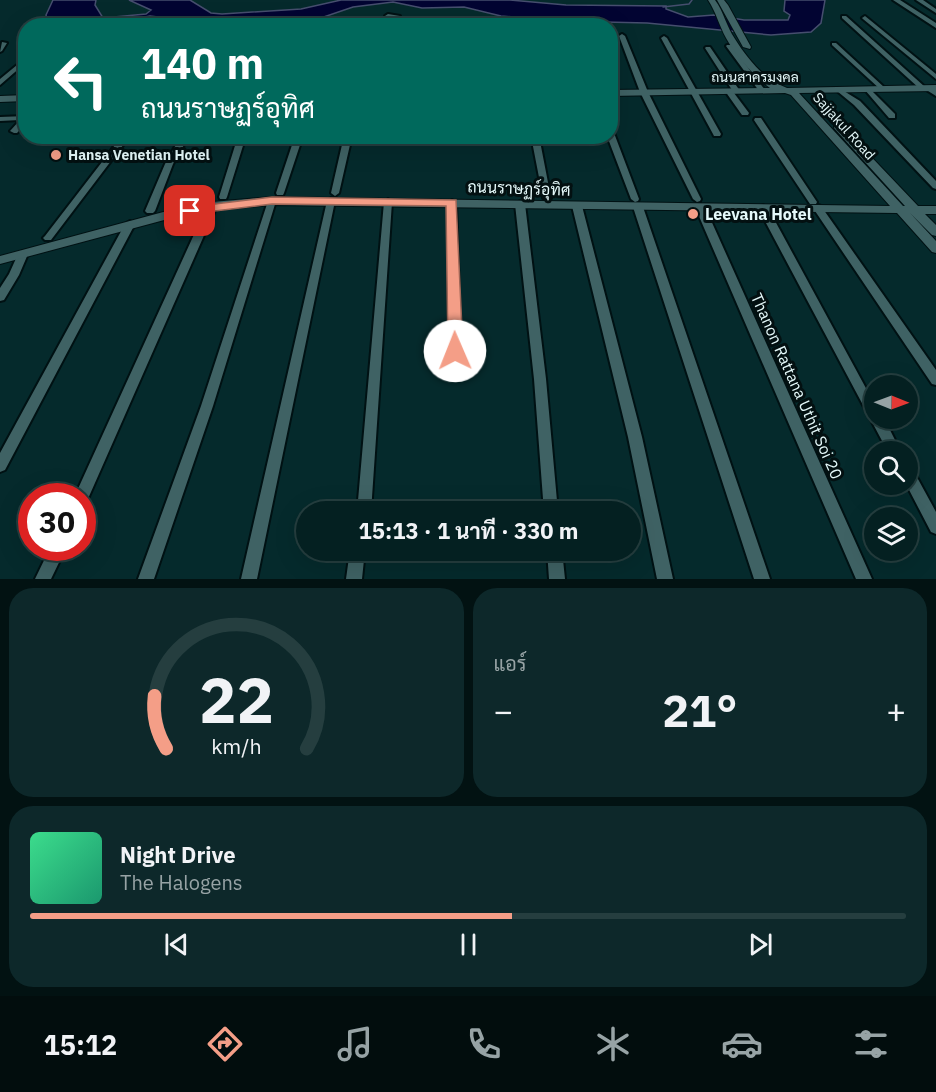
<!DOCTYPE html>
<html lang="th">
<head>
<meta charset="utf-8">
<style>
	:root { --surface:#042021; --page:#0d282a; --text:#f1f3f6; --muted:#97a3a5; --line:#253e3f; --accent:#f49e87 }
	body { margin:0; font-family:"IBM Plex Sans",Sarabun,sans-serif; background:var(--page); color:var(--text); height:100vh; display:flex; flex-direction:column; font-size:22px; white-space:nowrap }
	* { box-sizing:border-box; margin:0 }
	p { font-size:20px; color:var(--muted) }
	.icon { flex:none; width:33px; height:33px; fill:none; stroke:currentColor; stroke-width:2; stroke-linecap:round; stroke-linejoin:round }
	.map { position:relative; height:579px; overflow:hidden }
	.details { display:flex; flex-direction:column; gap:9px; padding:9px; background:#021212; flex:1 }
	.details>* { flex:none }
	.top-card { position:absolute; left:18px; top:18px; width:600px; height:126px; border-radius:24px; box-shadow:0 6px 24px #0002,0 0 0 2px var(--line); background:#00695c; color:#fff; overflow:hidden }
	.needle { width:39px; rotate:91deg }
	.tools { position:absolute; left:864px; top:375px; display:grid; gap:12px }
	.tools a { display:grid; place-items:center; width:54px; height:54px; border-radius:50%; background:var(--surface); box-shadow:0 6px 24px #0002,0 0 0 2px var(--line); font-size:30px }
	.speed { position:absolute; left:18px; top:483px; display:flex; gap:12px; font-size:30px; font-weight:700; text-align:center }
	.speed>* { display:grid; place-content:center; width:78px; height:78px; border-radius:50%; background:var(--surface); box-shadow:0 6px 24px #0002,0 0 0 2px var(--line); line-height:1 }
	.speed .limit { border:9px solid #d22; background:#fff; color:#111 }
	.pin { position:absolute; display:grid; place-items:center; width:51px; height:51px; color:#fff; margin:-26px; border-radius:12px; box-shadow:0 3px 9px #0006 }
	.me { position:absolute; width:66px; margin:-33px; rotate:359deg; stroke-linejoin:round; filter:drop-shadow(0 0 4px #0008) }
	.turn { display:flex; align-items:center; gap:21px; height:126px; padding:0 24px; font-size:27px }
	.turn .icon { width:78px; height:78px; stroke-width:2.5 }
	.turn b { display:block; font-size:42px; line-height:51px }
	.big { font-size:45px; font-weight:700; line-height:1.1 }
	.details .card { flex:1; display:flex; flex-direction:column; justify-content:center; gap:9px; min-width:0; padding:0 21px; border-radius:24px; background:var(--page) }
	.details .dial { align-items:center; gap:0 }
	.dial svg { height:156px; overflow:visible; fill:none; stroke:var(--line); stroke-width:7; stroke-linecap:round; text-anchor:middle }
	.dial text { fill:var(--text); stroke:none }
	.song { display:flex; align-items:center; gap:18px }
	.cover { width:72px; height:72px; border-radius:9px; background:linear-gradient(135deg,hsl(150 70% 55%),hsl(160 70% 35%)) }
	.played { height:6px; border-radius:3px; background:linear-gradient(90deg,var(--accent) 55%,var(--line) 55%) }
	.keys { display:flex; justify-content:space-around; direction:ltr }
	.heat { display:flex; justify-content:space-between; align-items:center; font-size:33px; direction:ltr }
	.details .tiles { flex:1; display:grid; gap:9px; grid-template-columns:1fr 1fr }
	.card:last-child { grid-column:span 2 }
	.trip { position:absolute; left:296px; top:501px; width:345px; height:60px; border-radius:30px; background:var(--surface); box-shadow:0 6px 24px #0002,0 0 0 2px var(--line); font-weight:700; line-height:60px; text-align:center }
	.tabs { display:flex; height:96px; justify-content:space-around; align-items:center; background:#020d0d; color:var(--muted) }
	.tabs .icon { width:42px; height:42px }
	.tabs .selected { color:var(--accent) }
	.tabs b { font-size:27px; color:var(--text) }
	.map>svg:first-child { display:block }
	.water { fill:#020432; stroke:#464e6e; stroke-width:1.5 }
	.lines { fill:none; stroke-linecap:round; stroke-linejoin:round }
	.stream { stroke:#464e6e; stroke-width:1.5 }
	.minor-casing { stroke:#001113; stroke-width:4 }
	.tertiary-casing { stroke:#001113; stroke-width:2 }
	.minor { fill:#3f6264; fill-rule:evenodd }
	.tertiary { fill:#3f6264; fill-rule:evenodd }
	.route { fill:#f49e87; stroke:#9f6758; stroke-width:1.5 }
	.poi-dot { fill:#f49e87; stroke:#031011; stroke-width:2 }
	.labels { text-anchor:middle; dominant-baseline:central; stroke-width:6; stroke-linejoin:round; paint-order:stroke }
	.far-street-label { font-size:14px; fill:#e5f9fa; stroke:#031011 }
	.far-poi-label { font-size:14px; font-weight:bold; fill:#e5f9fa; stroke:#031011; text-anchor:start }
	.street-label { font-size:16px; fill:#e5f9fa; stroke:#031011 }
	.poi-label { font-size:16px; font-weight:bold; fill:#e5f9fa; stroke:#031011; text-anchor:start }
</style>
</head>
<body>
<div class="map">
<svg width="936" height="579" viewBox="0 0 936 579">
	<rect width="100%" height="100%" fill="#052a2c"/>
	<path class="water" d="M53 0H96L95 5 103 18 146 14 151 10 129 0H190L211 13 222 14 301 9 341 0H510L566 5 666 6V9L688 17 714 15 744 20H788L790 15 784 11 785 0H825L821 23 811 32 771 35 647 23 562 21 501 16 464 7 422 8 393 2 353 7 309 22 280 26 256 22 188 25 166 18 150 16 103 25 51 26 48 24 46 15Z"/>
	<g class="lines">
		<path class="stream" d="M663 7 689 4 692 0"/>
		<defs>
			<path id="minor" d="M893 0H900L936 23V28Z
				M916 0H923L936 9V13Z
				M388 14 400 16 401 26H395V18H390L389 26H383L385 16Z
				M842 16H846L925 87H930L936 91V96L925 89H920L842 18Z
				M865 16 936 74V79L863 19 862 18Z
				M413 20 416 22 415 26H409L411 21Z
				M477 21 492 25 493 26H468Z
				M622 34 625 36 648 92 701 199 700 201 697 202 693 199 640 92 619 36Z
				M664 36 667 38 721 134 720 136H714L713 134 661 38Z
				M2 42 7 43 2 51 0 52Z
				M832 43H836L885 88V90H881L832 45Z
				M727 45H731L765 90 763 91H759L726 46Z
				M706 47H710L740 91 734 93 749 113 748 115H742L725 91 729 89 732 90 705 48Z
				M17 65 22 66 0 85V79Z
				M839 88 860 101 936 181V189L933 188 854 105 837 91 835 90Z
				M865 88H869L895 114V118H889L865 90Z
				M26 116V123L17 133H14L10 131 20 120 0 121V117Z
				M755 118H761L817 202 816 204H810L754 120Z
				M610 131 614 133 639 199 638 201 635 202 631 199 607 136H610Z
				M42 136 37 139 33 137V136Z
				M122 136H130L51 240H45L43 238 45 236Z
				M181 136H189L173 164 155 211 153 213H147L145 211 165 164Z
				M238 136H246L227 197 226 199H220L219 197Z
				M295 136H303L284 193 283 195H277L276 193Z
				M344 136H352L339 193 335 196 331 193Z
				M531 136H539L551 198 550 200 547 201 543 198Z
				M272 198 276 201 213 406 154 579H138L201 406 268 201Z
				M331 198 335 201 257 579H241L327 201Z
				M388 199 392 202 371 512H357L384 202Z
				M452 200 456 203 461 351 459 354 455 356 451 354 449 351 448 203Z
				M520 201 525 204 546 379 558 512H544L534 379 515 204Z
				M212 203 217 206 87 501 82 503V496H75L77 491 207 206Z
				M577 203 582 206 642 437 673 579H657L628 437 572 206Z
				M638 204 643 207 770 579H754L633 207Z
				M700 204 705 207 872 579H856L695 207Z
				M763 205 768 208 874 403V418H884L901 452H888L758 208Z
				M818 205 821 206 936 370V385L932 384 813 208Z
				M130 221 135 224 5 470 0 472V453L125 224Z
				M23 251 28 254 19 275 4 300 0 301V288L9 274 18 254Z
				M908 469 913 470 936 512V534L931 532 906 484H908Z
				M50 548H66L51 579H35Z
				M350 550H365L362 579H346Z
				M547 550H562L565 579H549Z"/>
			<path id="tertiary" d="M708 0H715C724 12 726 26 735 39 747 58 764 80 787 88L936 85V91L799 93 903 206H905L834 128V124H840L918 206H936V214H925L936 225V236L932 235 910 213 936 241V253L932 252 897 213 272 205 212 210 168 219 0 264V256L167 211 212 202 272 197 890 206 791 95 785 93 610 96V90L770 88C754 76 736 56 726 38 719 25 716 12 708 0Z
				M717 0H724L728 5 751 47 750 49 743 47Z
				M26 95V101L0 102V96Z"/>
		</defs>
		<use href="#minor" class="minor-casing"/>
		<use href="#tertiary" class="tertiary-casing"/>
		<use href="#minor" class="minor"/>
		<use href="#tertiary" class="tertiary"/>
	</g>
	<path class="route" d="M272 197 456 200 463 351 461 355H450L448 351 446 206 272 204 190 214 184 211 190 207Z"/>
	<g class="poi-dot">
		<circle cx="56" cy="155" r="6"/>
		<circle cx="693" cy="214" r="6"/>
	</g>
	<g class="labels">
		<g class="far-street-label">
			<text x="755" y="77">ถนนสาครมงคล</text>
			<text transform="translate(844 126) rotate(48)">Sajjakul Road</text>
		</g>
		<g class="far-poi-label">
			<text x="68" y="155">Hansa Venetian Hotel</text>
		</g>
		<g class="street-label">
			<text transform="translate(519 188) rotate(2)">ถนนราษฏร์อุทิศ</text>
			<text transform="translate(797 386) rotate(66)">Thanon Rattana Uthit Soi 20</text>
		</g>
		<g class="poi-label">
			<text x="705" y="214">Leevana Hotel</text>
		</g>
	</g>
</svg>
<div class="tools">
<a><svg class="needle" viewBox="-14 -14 28 28"><path d="M0-13l5 13h-10z" fill="#e53935"/><path d="M0 13l5-13h-10z" fill="#97a3a5"/></svg></a>
<a><svg class="icon" aria-label="search" viewBox="0 0 24 24"><circle cx="10" cy="10" r="6"/><path d="M15 15l6 6"/></svg></a>
<a><svg class="icon" aria-label="layers" viewBox="0 0 24 24"><path d="M12 4l9 5-9 5-9-5zM3 14l9 5 9-5"/></svg></a>
</div>
<div class="speed"><div class="limit">30</div></div>
<div class="pin" style="left:190px;top:211px;background:#d93025"><svg class="icon" aria-label="arrive" viewBox="0 0 24 24"><path d="M6 21V4h12l-3 4 3 4H6"/></svg></div>
<svg class="me" style="left:455px;top:351px" viewBox="-20 -20 40 40"><circle r="19" fill="#fff"/><path d="M0-13L10 11 0 6-10 11z" fill="#f49e87"/></svg>
<div class="trip">15:13 · 1 นาที · 330 m</div>
<div class="top-card">
<div class="turn"><svg class="icon" aria-label="left" viewBox="0 0 24 24"><path d="M17 20v-9H6M10 6l-5 5 5 5"/></svg><div><b>140 m</b>ถนนราษฏร์อุทิศ</div></div>
</div>
</div>
<section class="details">
<div class="tiles">
<div class="card dial"><svg viewBox="0 0 100 80">
<path d="M14 69A42 42 0 1 1 86 69"/>
<path d="M14 69A42 42 0 0 1 8 42" stroke="#f49e87"/>
<text x="50" y="56" font-size="32" font-weight="700">22</text>
<text x="50" y="72" font-size="11">km/h</text>
</svg></div>
<div class="card"><p>แอร์</p>
<div class="heat"><a>−</a><b class="big">21°</b><a>+</a></div>
</div>
<div class="card">
<div class="song"><i class="cover"></i><div><b>Night Drive</b><p>The Halogens</p></div></div>
<div class="played"></div>
<div class="keys"><svg class="icon" aria-label="previous" viewBox="0 0 24 24"><path d="M18 5L8 12l10 7zM5 5v14"/></svg><svg class="icon" aria-label="pause" viewBox="0 0 24 24"><path d="M8 5v14M16 5v14"/></svg><svg class="icon" aria-label="next" viewBox="0 0 24 24"><path d="M6 5l10 7-10 7zM19 5v14"/></svg></div>
</div>
</div>
</section>
<nav class="tabs">
<b>15:12</b>
<svg class="icon selected" aria-label="directions" viewBox="0 0 24 24"><path d="M12 3l9 9-9 9-9-9zM9 14v-3h6M13 9l2 2-2 2"/></svg>
<svg class="icon" aria-label="music" viewBox="0 0 24 24"><path d="M9 18V5l10-2v13"/><circle cx="6" cy="18" r="3"/><circle cx="16" cy="16" r="3"/></svg>
<svg class="icon" aria-label="phone" viewBox="0 0 24 24"><path d="M5 4h4l2 5-3 2q2 4 5 5l2-3 5 2v4C11 20 4 13 5 4z"/></svg>
<svg class="icon" aria-label="climate" viewBox="0 0 24 24"><path d="M12 3v18M4 7l16 10M4 17L20 7"/></svg>
<svg class="icon" aria-label="car" viewBox="0 0 24 24"><path d="M5 17H2v-5l4-1 3-4h7l3 4 3 1v5h-3M9 17h6M6 11h13"/><circle cx="7" cy="17" r="2"/><circle cx="17" cy="17" r="2"/></svg>
<svg class="icon" aria-label="filters" viewBox="0 0 24 24"><path d="M4 7h16M4 17h16"/><circle cx="9" cy="7" r="2"/><circle cx="15" cy="17" r="2"/></svg>
</nav>
</body>
</html>
